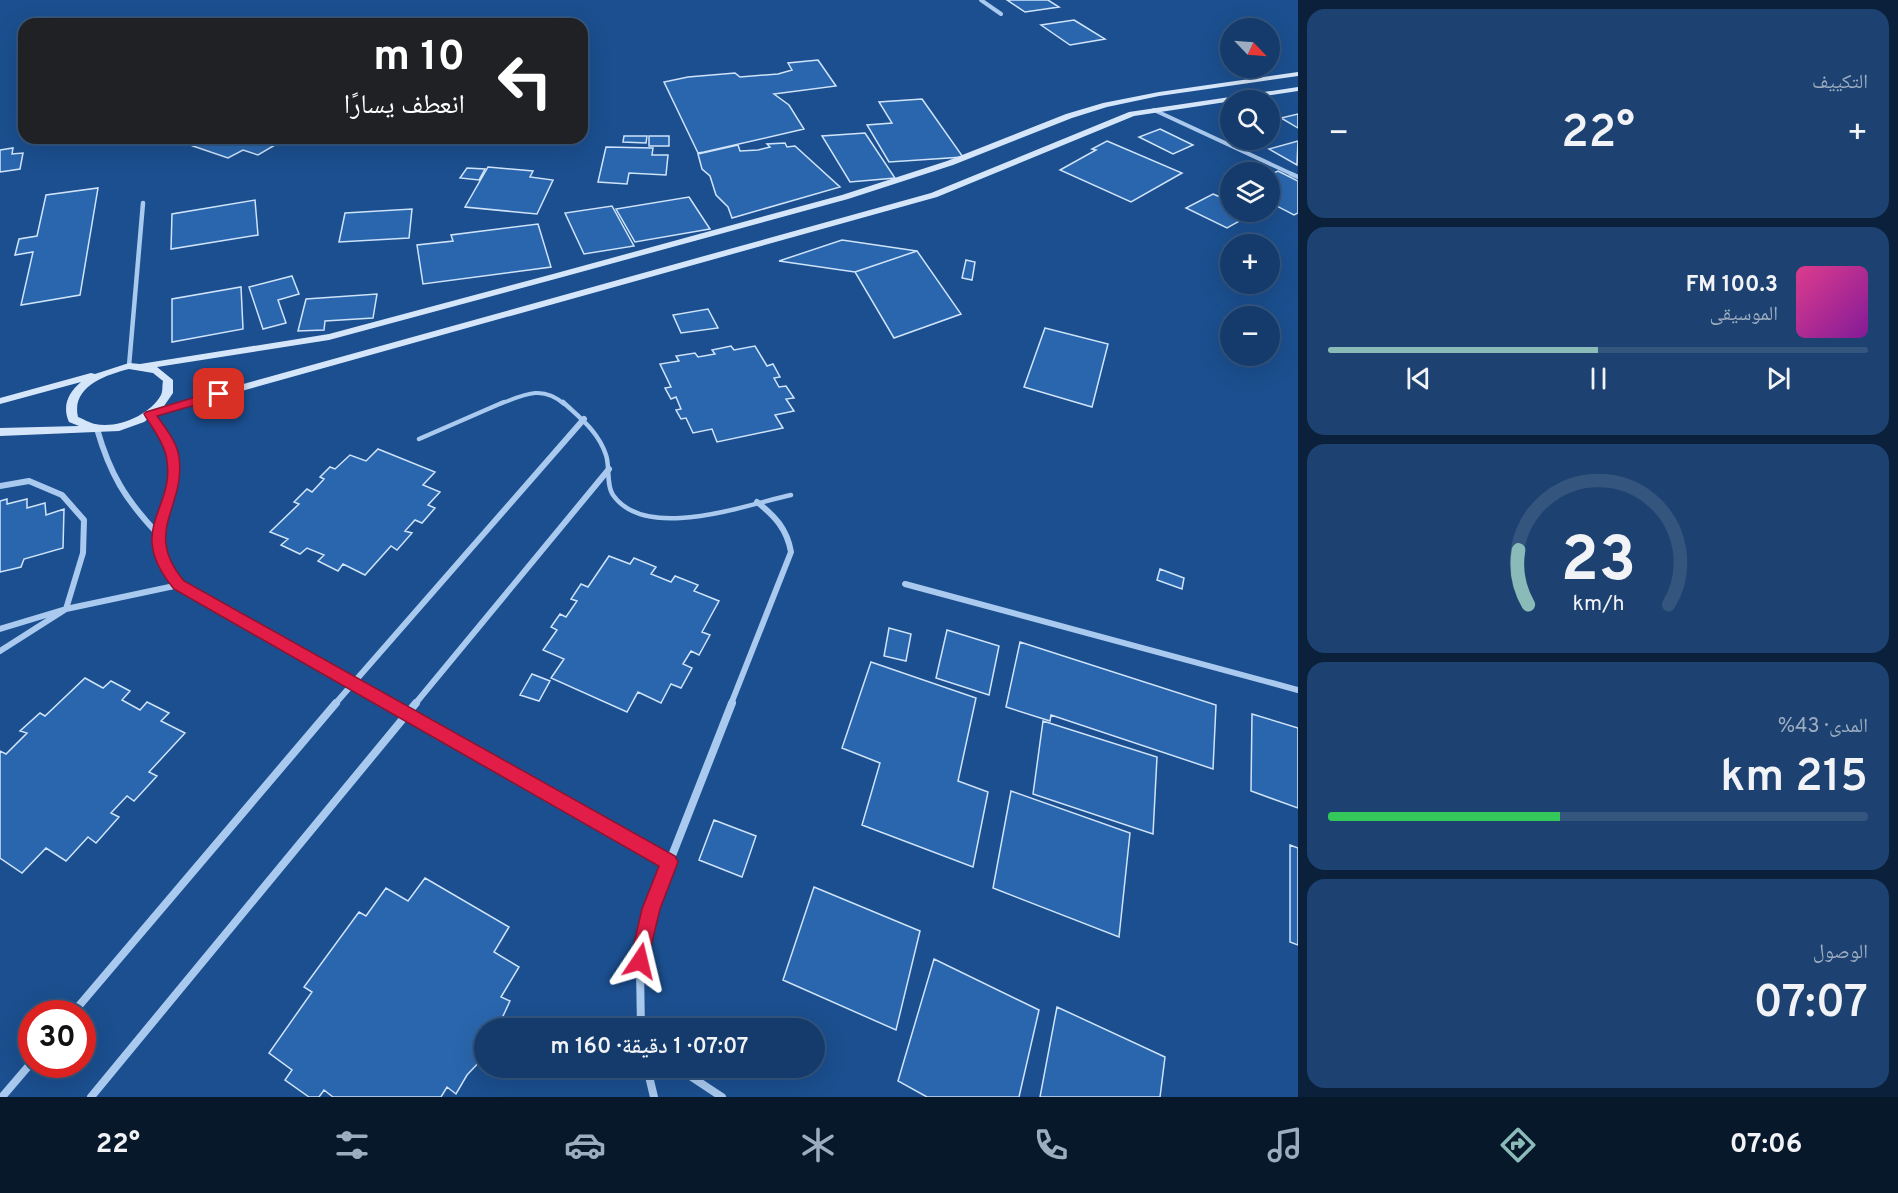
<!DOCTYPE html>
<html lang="ar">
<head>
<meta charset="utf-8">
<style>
	:root { --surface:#143b6b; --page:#1d4271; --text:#f1f3f6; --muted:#9dadc1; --line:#33557e; --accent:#8bbbb9 }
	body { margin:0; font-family:Overpass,"Noto Naskh Arabic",sans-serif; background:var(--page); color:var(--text); direction:rtl; height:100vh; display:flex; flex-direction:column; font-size:22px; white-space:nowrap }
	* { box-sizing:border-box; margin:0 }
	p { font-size:20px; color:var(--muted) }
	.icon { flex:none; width:33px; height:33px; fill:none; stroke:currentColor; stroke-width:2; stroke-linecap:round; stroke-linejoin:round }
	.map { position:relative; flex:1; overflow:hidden; direction:ltr }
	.side { display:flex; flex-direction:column; gap:9px; padding:9px; background:#0b203b; width:600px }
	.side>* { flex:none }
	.guide { position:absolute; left:18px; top:18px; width:570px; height:126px; border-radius:18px; box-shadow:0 6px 24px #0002,0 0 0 2px var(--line); direction:rtl; background:#202124; color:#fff; overflow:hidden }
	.needle { width:39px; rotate:115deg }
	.fabs { position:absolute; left:1220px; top:18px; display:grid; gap:12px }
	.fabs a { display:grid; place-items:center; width:60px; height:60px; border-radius:50%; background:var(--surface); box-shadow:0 6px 24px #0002,0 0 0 2px var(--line); font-size:30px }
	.speed { position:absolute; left:18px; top:1000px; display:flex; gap:12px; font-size:30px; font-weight:700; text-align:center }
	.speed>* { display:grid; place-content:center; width:78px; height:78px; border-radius:50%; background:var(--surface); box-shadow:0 6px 24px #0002,0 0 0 2px var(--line); line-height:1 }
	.speed .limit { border:9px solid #d22; background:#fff; color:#111 }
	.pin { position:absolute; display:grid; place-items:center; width:51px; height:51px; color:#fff; margin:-26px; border-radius:12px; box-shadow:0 3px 9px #0006 }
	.me { position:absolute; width:66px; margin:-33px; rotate:10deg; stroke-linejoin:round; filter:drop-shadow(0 0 4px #0008) }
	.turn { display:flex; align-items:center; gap:21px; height:126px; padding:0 24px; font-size:27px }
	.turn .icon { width:78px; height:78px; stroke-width:2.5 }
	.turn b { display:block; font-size:42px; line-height:51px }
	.big { font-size:45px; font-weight:600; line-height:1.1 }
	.side .widget { flex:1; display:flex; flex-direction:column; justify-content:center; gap:9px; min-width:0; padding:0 21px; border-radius:18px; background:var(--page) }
	.side .dial { align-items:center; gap:0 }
	.dial svg { height:156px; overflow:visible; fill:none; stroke:var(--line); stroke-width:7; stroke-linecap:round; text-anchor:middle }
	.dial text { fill:var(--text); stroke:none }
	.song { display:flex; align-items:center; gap:18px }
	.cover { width:72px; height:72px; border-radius:9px; background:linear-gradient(135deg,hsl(330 70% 55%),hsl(290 70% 35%)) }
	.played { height:6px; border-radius:3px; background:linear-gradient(90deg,var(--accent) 50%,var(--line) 50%) }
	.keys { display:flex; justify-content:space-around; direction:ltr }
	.heat { display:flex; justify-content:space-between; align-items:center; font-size:33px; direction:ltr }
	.charge { height:9px; border-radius:4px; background:linear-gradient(90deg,#34c759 43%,var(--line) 0) }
	.trip { position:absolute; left:474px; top:1018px; width:351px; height:60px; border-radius:30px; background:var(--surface); box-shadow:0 6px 24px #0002,0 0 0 2px var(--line); font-weight:600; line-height:60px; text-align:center; direction:rtl }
	.menu { display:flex; height:96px; justify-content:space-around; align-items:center; background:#08182b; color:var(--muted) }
	.menu .icon { width:42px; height:42px }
	.menu .active { color:var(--accent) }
	.menu b { font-size:27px; color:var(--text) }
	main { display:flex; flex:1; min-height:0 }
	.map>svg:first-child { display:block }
	.building { fill:#2a66ad; stroke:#cfe3fa; stroke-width:1.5 }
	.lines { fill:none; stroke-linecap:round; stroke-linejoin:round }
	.service-far1 { stroke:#a9c9ee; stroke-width:4 }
	.service { stroke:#a9c9ee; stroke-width:4.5 }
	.minor-far3 { stroke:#a9c9ee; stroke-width:4 }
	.minor-far2 { stroke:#a9c9ee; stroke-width:4.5 }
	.minor-far1 { stroke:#a9c9ee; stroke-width:6 }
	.minor { stroke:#a9c9ee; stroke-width:8 }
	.secondary { fill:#d6e6fa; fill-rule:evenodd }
	.route { fill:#e11d48; stroke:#92132f; stroke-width:1.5 }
</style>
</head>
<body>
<main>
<section class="side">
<div class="widget"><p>التكييف</p>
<div class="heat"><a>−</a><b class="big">22°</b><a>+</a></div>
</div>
<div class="widget">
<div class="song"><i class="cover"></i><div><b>100.3 FM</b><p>الموسيقى</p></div></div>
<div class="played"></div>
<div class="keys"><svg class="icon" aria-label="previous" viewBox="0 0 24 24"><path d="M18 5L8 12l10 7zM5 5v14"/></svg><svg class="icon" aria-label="pause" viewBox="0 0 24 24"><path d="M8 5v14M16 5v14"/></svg><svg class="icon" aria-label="next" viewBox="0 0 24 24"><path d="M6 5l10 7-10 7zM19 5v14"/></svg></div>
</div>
<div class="widget dial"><svg viewBox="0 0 100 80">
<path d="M14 69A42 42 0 1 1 86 69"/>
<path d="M14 69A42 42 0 0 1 9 41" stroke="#8bbbb9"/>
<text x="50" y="56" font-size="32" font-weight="700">23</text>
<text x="50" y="72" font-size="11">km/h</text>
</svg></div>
<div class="widget"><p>المدى · 43%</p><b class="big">215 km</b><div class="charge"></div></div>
<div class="widget"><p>الوصول</p><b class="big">07:07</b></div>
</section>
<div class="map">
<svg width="1298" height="1097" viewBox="0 0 1298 1097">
	<rect width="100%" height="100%" fill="#1b4f8f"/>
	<path class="building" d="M1007 0H1048L1059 7 1025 12Z
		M1074 20 1105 39 1070 45 1041 25Z
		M818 60 836 86 774 94 789 105 804 129 704 152 698 153 664 82 688 77 735 73 740 77 778 74 792 70 788 63Z
		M922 99 963 157 889 162 867 125 892 123 879 102Z
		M1298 114V128L1281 118Z
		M1160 129 1193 145 1173 154 1139 137Z
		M865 133 895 178 850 182 822 136Z
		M624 136H647L646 143 623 142Z
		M649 136H669V146H649Z
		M194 138H287L258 155 243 150 228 158 193 146 202 141Z
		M1107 141 1182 173 1131 202 1060 170 1096 150 1092 149Z
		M1298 141 1297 165 1269 149Z
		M785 143 787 147 795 146 840 187 732 218 728 207 716 195 710 176 702 169 698 154 738 145 740 151 758 150 770 147 767 144Z
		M606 147 653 148 652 155H668L666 175 629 173 627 184 598 182Z
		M13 148 12 154 23 153 20 169 0 172V150Z
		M488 167 533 171 530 177 553 180 537 214 465 207Z
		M467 168 485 169 479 180 460 178Z
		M1278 171 1298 181V213L1294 215 1269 202V175Z
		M98 188 80 295 21 305 33 252 15 255 19 239 37 236 46 195Z
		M1213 194 1230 201V212L1254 213 1227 228 1186 208Z
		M689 197 710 229 635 242 616 209Z
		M255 200 258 235 171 249 172 214Z
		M612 206 634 246 584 254 565 213Z
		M412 209 409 238 339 242 345 213Z
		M538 224 551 267 423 284 417 245 453 241 451 235Z
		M842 240 917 251 855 272 779 261Z
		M917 251 961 314 894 338 855 272Z
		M966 260 975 262 972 280 962 278Z
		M292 276 299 294 278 300 286 323 263 329 249 287Z
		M241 287 243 329 172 342V299Z
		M377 294 373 318 325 321 324 330 298 331 306 299Z
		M708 309 718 328 681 333 673 315Z
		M1045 328 1108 344 1092 407 1024 387Z
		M731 346 734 350 755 346 767 366 773 364 780 377 774 378 779 387 786 386 794 398 786 399 794 411 775 415 783 428 717 442 712 429 693 433 686 418 681 419 676 410 681 409 676 397 671 399 665 388 671 387 660 364 679 361 676 356 695 353 698 357 715 354 712 350Z
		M378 449 435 472 423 485 440 492 428 505 435 508 422 523 415 520 405 531 412 533 397 550 391 546 365 575 343 564 338 571 318 561 324 555 307 548 300 554 281 545 288 539 270 532 299 504 294 502 307 489 312 492 324 479 320 477 330 467 335 469 350 455 366 461Z
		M7 499V504L27 499V508L45 503 46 515 64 509 63 548 24 559 21 567 0 572V501Z
		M609 556 630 564 634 558 656 567 651 574 671 582 675 576 698 585 694 591 719 601 702 632 710 635 699 655 691 651 683 664 692 668 681 688 671 684 661 703 638 692 627 712 551 678 564 659 543 650 557 630 551 627 560 614 566 617 577 601 571 599 581 584 588 587Z
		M1160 569 1184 578 1182 589 1157 580Z
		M889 628 911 634 906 661 884 656Z
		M947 630 999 646 989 695 936 678Z
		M1020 642 1216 705 1213 769 1051 715 1050 721 1006 707Z
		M871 662 976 698 958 781 988 792 973 867 862 825 880 763 842 748Z
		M532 674 550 681 539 701 520 695Z
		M85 678 103 688 111 681 130 691 122 700 140 710 147 702 169 713 161 721 185 733 149 772 157 776 134 801 127 796 111 813 119 817 96 843 88 837 66 861 46 848 22 873 0 858V751L6 754 27 733 20 731 40 713 45 716Z
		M1252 714 1298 728V808L1251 791Z
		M1043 721 1157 757 1153 834 1033 794Z
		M1011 791 1130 833 1119 937 993 888Z
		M714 820 756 836 742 877 699 860Z
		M1290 845 1298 848V945L1290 942Z
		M425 878 509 927 494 952 519 967 501 997 510 1001 497 1029H484V1057L467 1075 456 1094 447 1087 441 1097H333L324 1090 319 1097H309L285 1080 292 1070 269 1053 312 992 304 987 359 912 366 916 386 888 408 901Z
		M814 887 920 931 896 1030 783 980Z
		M934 959 1039 1010 1019 1097H927L898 1081Z
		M1057 1007 1165 1057 1160 1097H1040Z"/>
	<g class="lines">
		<path class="service-far1" d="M500 404C525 394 543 385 564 404"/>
		<path class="service" d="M563 402C580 418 598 431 606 455 610 466 606 485 613 495 646 542 745 505 791 495
			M419 439 504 402"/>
		<path class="minor-far3" d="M981 0 1001 14
			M1154 110 1294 175"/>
		<path class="minor-far2" d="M1291 174 1298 177
			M129 366 143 203"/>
		<path class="minor-far1" d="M150 414C172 445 178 470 166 506 162 520 157 533 160 548 162 562 171 573 179 585L390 704
			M97 429C110 474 125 499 157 533
			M0 486 29 481 62 495 84 520 83 553 66 609 0 651
			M905 584 1298 690
			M0 629 66 609 179 585
			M335 704 584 419
			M415 704 609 469
			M731 704 791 552C787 529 775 516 757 502"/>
		<path class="minor" d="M387 703 669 862
			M72 1014 336 703
			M641 1029 640 969 651 909 732 703
			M647 1068 654 1097
			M678 1068 722 1097
			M2 1097 32 1062
			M91 1097 416 703"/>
		<path class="secondary" d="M1298 72V76L1159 96 1107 107 1072 118 953 165 848 199 559 278 329 340 157 367 173 380V393L164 406 931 193 1129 112 1298 87V91L1134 116 937 197 152 416 144 422 119 431 0 436V428L79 426 69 422C62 406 68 393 81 382L0 404V398L91 373 95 374 129 363 140 364 329 334 553 274 842 195 947 161 1066 114 1103 103 1159 92ZM129 369 153 373 163 381C162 386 163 391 161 395 150 415 118 429 95 424 90 423 83 419 78 417 71 387 105 375 129 369Z"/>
	</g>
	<path class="route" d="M219 390 223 392V397L157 416C166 429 177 442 179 457 186 508 142 531 184 581L675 856 678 862 660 909 646 967 640 970 633 967 630 961 642 909 659 866 174 589C123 527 178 510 166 455 162 439 152 428 144 414L146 412Z"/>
</svg>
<div class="fabs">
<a><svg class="needle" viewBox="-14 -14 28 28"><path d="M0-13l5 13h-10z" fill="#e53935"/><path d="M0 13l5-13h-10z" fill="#9dadc1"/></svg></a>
<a><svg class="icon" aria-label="search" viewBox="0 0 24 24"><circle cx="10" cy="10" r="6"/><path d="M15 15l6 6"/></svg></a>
<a><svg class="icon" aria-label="layers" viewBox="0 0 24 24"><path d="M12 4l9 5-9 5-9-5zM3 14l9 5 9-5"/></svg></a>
<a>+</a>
<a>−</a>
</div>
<div class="speed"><div class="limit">30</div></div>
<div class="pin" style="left:219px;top:394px;background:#d93025"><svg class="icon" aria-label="arrive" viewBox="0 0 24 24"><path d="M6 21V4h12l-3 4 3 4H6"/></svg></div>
<svg class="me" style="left:640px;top:961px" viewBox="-20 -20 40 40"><path d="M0-17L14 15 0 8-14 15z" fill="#e11d48" stroke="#fff" stroke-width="4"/></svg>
<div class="trip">07:07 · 1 دقيقة · 160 m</div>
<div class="guide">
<div class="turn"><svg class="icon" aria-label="left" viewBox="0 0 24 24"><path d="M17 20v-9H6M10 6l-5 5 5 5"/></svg><div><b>10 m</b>انعطف يسارًا</div></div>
</div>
</div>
</main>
<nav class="menu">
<b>07:06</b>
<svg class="icon active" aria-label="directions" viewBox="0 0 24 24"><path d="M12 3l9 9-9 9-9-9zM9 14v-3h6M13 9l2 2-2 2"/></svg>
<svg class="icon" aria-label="music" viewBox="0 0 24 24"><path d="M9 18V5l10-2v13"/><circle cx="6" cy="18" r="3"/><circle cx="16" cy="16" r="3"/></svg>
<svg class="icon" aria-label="phone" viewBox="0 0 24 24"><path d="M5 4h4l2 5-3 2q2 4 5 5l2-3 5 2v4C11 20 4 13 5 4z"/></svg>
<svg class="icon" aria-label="climate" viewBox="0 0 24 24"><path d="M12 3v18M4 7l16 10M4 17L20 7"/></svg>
<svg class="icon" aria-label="car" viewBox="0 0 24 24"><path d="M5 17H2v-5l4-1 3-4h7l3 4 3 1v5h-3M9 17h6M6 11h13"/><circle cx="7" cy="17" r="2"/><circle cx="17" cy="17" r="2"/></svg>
<svg class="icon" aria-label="filters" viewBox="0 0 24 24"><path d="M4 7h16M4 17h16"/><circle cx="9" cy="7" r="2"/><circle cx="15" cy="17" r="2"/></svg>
<b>22°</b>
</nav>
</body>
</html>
